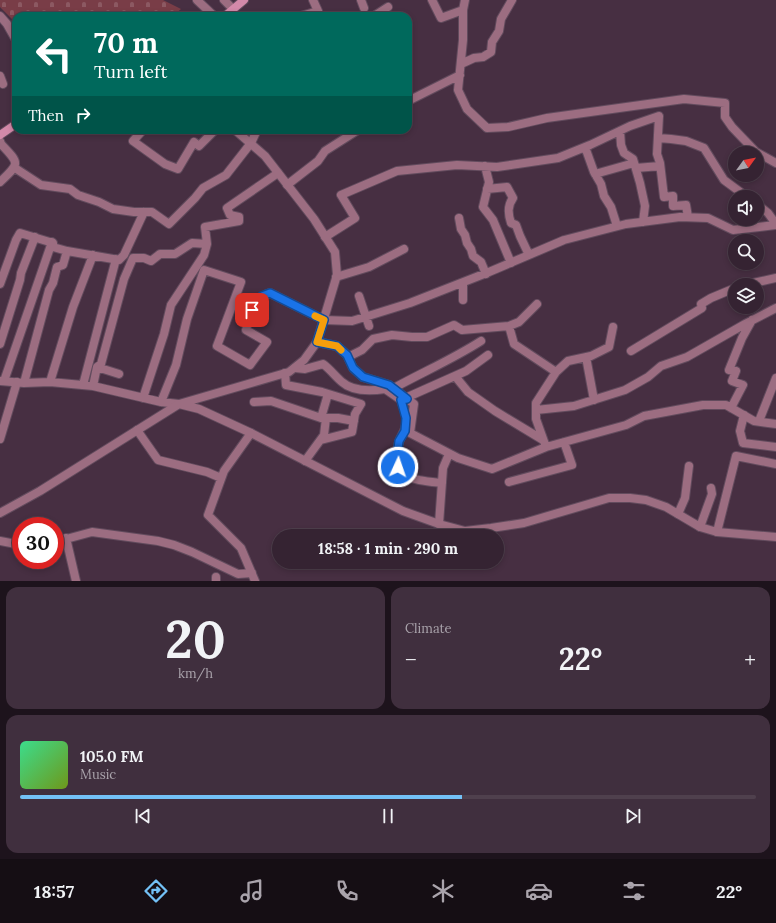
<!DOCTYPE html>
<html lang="en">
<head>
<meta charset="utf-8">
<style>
	:root { --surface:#352332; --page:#402f3e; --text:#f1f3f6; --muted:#aaa4ac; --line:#4f404d; --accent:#73c1f6 }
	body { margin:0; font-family:Lora,serif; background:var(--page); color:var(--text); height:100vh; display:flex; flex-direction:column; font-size:15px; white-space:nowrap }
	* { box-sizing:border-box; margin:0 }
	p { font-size:13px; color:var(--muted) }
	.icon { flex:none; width:22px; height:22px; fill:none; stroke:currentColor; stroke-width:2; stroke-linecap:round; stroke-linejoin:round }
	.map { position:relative; height:581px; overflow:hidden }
	.details { display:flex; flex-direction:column; gap:6px; padding:6px; background:#1d131c; flex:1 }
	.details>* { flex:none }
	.hud { position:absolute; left:12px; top:12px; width:400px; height:122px; border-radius:12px; box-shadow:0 2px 6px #0003,0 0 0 1px var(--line); background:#00695c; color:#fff; overflow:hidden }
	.needle { width:26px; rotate:57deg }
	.controls { position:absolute; left:728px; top:146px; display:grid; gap:8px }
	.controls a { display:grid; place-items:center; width:36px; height:36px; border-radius:50%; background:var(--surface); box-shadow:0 2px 6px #0003,0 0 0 1px var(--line); font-size:20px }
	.speed { position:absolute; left:12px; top:517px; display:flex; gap:8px; font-size:20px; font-weight:700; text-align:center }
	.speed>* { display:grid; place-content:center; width:52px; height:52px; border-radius:50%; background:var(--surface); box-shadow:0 2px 6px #0003,0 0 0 1px var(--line); line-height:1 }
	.speed .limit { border:6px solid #d22; background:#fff; color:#111 }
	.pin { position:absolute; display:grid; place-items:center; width:34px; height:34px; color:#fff; margin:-17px; border-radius:8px; box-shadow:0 2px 6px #0006 }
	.me { position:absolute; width:44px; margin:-22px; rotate:3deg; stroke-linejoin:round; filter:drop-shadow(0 0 3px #0008) }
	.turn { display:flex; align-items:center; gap:14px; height:84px; padding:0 16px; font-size:18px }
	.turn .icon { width:52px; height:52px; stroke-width:2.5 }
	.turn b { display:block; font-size:28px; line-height:34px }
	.then { display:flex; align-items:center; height:38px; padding:0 16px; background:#0003; gap:8px; font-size:15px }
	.big { font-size:30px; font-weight:700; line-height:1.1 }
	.details .widget { flex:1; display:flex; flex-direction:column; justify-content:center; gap:6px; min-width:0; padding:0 14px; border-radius:12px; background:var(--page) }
	.details .dial { align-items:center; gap:0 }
	.dial b { font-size:52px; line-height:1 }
	.song { display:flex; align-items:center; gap:12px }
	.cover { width:48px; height:48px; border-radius:6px; background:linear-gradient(135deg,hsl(150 70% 55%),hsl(80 70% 35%)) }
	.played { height:4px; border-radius:2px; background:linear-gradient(90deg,var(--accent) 60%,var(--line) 60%) }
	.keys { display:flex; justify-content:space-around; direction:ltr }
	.heat { display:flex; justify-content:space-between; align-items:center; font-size:22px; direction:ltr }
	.details .tiles { flex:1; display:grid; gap:6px; grid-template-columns:1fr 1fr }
	.widget:last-child { grid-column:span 2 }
	.trip { position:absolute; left:272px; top:529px; width:232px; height:40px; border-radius:20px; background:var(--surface); box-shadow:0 2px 6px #0003,0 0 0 1px var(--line); font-weight:700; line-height:40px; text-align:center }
	.dock { display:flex; height:64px; justify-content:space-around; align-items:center; background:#150e14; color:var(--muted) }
	.dock .icon { width:28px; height:28px }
	.dock .current { color:var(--accent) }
	.dock b { font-size:18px; color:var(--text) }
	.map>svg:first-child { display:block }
	.cemetery { fill:url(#cemetery-stones) }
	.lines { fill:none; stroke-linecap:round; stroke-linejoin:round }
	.minor-casing { stroke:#624b5d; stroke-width:10 }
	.tertiary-casing { stroke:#624b5d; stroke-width:10 }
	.secondary-casing { stroke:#624b5d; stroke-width:10 }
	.minor { stroke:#9c6d81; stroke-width:8 }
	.tertiary { stroke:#9c6d81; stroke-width:8 }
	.secondary { stroke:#d389a9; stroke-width:8 }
	.route-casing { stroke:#114b97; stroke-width:10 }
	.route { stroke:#1a73e8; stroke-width:7 }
	.slow { stroke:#f59e0b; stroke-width:7 }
</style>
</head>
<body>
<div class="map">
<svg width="776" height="581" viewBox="0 0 776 581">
	<defs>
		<pattern id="cemetery-stones" width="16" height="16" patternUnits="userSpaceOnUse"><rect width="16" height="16" fill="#793d47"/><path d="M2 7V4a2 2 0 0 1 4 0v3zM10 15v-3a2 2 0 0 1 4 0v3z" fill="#8c5962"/></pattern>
	</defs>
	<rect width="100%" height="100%" fill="#472f42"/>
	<path class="cemetery" d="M0 0H163L181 9 174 15 175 16H16V25L12 19 0 7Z"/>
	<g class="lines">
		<defs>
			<path id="minor" d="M197 0 214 16
				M224 0 233 9
				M361 0 364 8
				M432 0 441 18 463 10
				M465 0 463 10V40L458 90 467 109 487 128 508 127 547 118 684 99 725 103V117L732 127 756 152 776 163
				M0 16 7 24 16 40
				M301 16 318 11 313 0
				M374 16 388 7
				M461 64 474 58 483 57 491 52 492 42 499 31 501 19 512 0
				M0 76 3 84
				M408 101 460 75
				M143 130 133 141 165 164 178 169 194 142 199 146 215 130
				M620 131 621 145 624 153 633 159 640 183 645 206 643 222
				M658 138 671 139 686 141 704 148 724 180 747 197
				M0 141 1 144C20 164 20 163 0 182
				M585 147 594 172 601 184 604 196 611 207 617 226
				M485 166 489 182 483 207 493 220 511 263
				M15 168 41 185 70 189 78 195 99 202 113 209 134 212H152L169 224 195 198 203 188 226 175 251 143 257 130
				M636 168 660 166
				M595 174 634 163
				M287 185 318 161 325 151 358 130
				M487 189 507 187 513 198C507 206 508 214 511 223L516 225 520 236 529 255
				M757 204 768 213 776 224
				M459 218 461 229 465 235 467 243 471 249 473 256 481 262 486 274
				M325 237 355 218 341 195 397 171 457 165 497 167 558 158 590 145 630 126 659 116 657 154 660 163 664 197 673 196V206L686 205 688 217
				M336 277 369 267 404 249
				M0 284 16 240 20 233 53 243V247L67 251 119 260 124 255 144 212
				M744 285 776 278
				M359 296 369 326
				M463 300V283
				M509 326 514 344 556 372
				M317 342 337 346 347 355 353 368 363 377 389 385 414 404 410 433 458 458 492 469 546 447 626 425 644 416 703 405H726L754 421 776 424
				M0 344 20 280 21 273 35 237
				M631 351 702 308 701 304 711 298 735 288
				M348 357 362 350 373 339 392 335 412 337H427L454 325 462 330 509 326 519 322 537 304
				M586 357 594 400
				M97 367 119 374
				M295 368 305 369 323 364C330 369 335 376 342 382 353 392 371 391 385 389L401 400 466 371 488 355
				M285 373 286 385 322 392 361 404 355 414 352 432 321 440
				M455 376 468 392 495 411 543 440
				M0 381 24 383 50 382 93 386 161 402 179 404
				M4 381 52 242
				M50 382 73 307 93 255
				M24 383 49 290 53 283 57 267 63 265 67 251
				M83 385 116 259
				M93 386 97 367 101 364 124 279 133 258H144L151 261 160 254H175L192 243 207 244
				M394 388C423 372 453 359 481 341
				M143 398 164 334 171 305 204 255 207 244 205 227 239 221V217L230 215 227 208 278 173
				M401 400C403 406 406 413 406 418 407 430 402 433 399 442 388 479 414 480 442 483
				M161 402 176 365 187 319 204 270 241 282 217 346 250 365 267 342 246 330C250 315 254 298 270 293L324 320 352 321 410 303 489 272 564 240 626 224 680 217 708 218 733 230 776 225
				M254 402 271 401 321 418H338L354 421
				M731 408 743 385 732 381 736 371 729 370 742 338 752 320
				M536 410 574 406 625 390 648 377 661 366 687 357 745 324 776 308
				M744 415 740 431 743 443 776 447
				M321 418 328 394
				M759 421 776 378
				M137 430 158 460 207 472 221 478
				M251 433 224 471 208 515 241 548 255 581
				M0 439 17 382
				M546 447 536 419V403L556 372 568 361 591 356 609 347 613 327
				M305 461 324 435 326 418
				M509 482 572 465 564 442
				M678 514 685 498 689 466
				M439 524 443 468 449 454
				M700 527 712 494 711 488
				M717 532 736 456 776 464
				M66 538 76 581
				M0 541 21 545
				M55 542 92 532 158 541 174 545 192 552 238 574 252 573
				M216 581V577"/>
			<path id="tertiary" d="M179 404 199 409 251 433 403 511 439 524 465 531 491 528 524 523 609 498H630L646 500 666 507 700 527 717 532 776 537
				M0 513 40 491 179 404 289 372 304 360 317 342 337 275 335 252 314 219 265 156 235 130"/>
			<path id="secondary" d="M225 16 244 0
				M0 135 16 124"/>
		</defs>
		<use href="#minor" class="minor-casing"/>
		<use href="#tertiary" class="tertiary-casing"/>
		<use href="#secondary" class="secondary-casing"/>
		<use href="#minor" class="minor"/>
		<use href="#tertiary" class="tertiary"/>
		<use href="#secondary" class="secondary"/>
	</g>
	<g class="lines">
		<defs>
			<path id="route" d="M252 310 262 296 270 293 324 320 317 342 337 346 347 355 353 368 363 377 389 385 407 399 401 400 406 418 405 431 399 441 397 456 398 467"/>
		</defs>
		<use href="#route" class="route-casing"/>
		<use href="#route" class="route"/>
		<path class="slow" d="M315 316 324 320 317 342 337 346 341 350"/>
	</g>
</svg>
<div class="controls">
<a><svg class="needle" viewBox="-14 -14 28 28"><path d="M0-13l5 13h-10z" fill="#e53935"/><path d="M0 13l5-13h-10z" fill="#aaa4ac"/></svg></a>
<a><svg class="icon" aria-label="sound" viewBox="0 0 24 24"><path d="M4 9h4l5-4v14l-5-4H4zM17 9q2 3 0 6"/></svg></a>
<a><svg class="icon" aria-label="search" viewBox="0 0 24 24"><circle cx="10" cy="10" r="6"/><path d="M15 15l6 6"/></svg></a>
<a><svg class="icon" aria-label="layers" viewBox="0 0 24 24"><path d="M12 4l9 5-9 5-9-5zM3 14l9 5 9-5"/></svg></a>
</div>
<div class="speed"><div class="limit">30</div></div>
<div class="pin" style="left:252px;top:310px;background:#d93025"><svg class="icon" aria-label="arrive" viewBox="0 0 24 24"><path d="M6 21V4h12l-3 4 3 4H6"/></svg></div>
<svg class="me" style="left:398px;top:467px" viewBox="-20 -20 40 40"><circle r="17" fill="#1a73e8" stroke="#fff" stroke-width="3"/><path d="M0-11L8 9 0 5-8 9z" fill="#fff"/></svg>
<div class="trip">18:58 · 1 min · 290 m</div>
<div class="hud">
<div class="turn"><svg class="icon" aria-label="left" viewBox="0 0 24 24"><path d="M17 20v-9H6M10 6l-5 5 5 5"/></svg><div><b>70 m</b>Turn left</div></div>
<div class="then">Then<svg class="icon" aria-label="right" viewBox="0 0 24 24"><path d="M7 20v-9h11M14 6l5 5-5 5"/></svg></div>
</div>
</div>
<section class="details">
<div class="tiles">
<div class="widget dial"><b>20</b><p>km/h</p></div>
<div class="widget"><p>Climate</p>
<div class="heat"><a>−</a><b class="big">22°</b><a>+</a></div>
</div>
<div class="widget">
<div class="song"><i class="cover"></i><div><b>105.0 FM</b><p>Music</p></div></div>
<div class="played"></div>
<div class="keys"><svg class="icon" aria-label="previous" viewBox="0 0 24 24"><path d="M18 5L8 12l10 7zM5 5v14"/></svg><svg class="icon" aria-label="pause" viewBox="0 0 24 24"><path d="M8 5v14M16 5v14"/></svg><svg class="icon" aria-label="next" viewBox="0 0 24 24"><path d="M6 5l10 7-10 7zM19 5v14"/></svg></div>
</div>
</div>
</section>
<nav class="dock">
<b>18:57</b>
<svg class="icon current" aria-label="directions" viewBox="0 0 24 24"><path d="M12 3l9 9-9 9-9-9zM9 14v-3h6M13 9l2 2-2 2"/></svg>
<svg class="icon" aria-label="music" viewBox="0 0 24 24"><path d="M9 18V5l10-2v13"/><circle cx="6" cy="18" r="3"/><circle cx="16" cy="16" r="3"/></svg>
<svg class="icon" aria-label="phone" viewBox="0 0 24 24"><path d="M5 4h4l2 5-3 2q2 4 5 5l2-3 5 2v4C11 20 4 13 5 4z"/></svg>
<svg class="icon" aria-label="climate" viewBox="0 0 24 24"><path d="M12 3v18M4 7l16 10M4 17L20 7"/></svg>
<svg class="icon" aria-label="car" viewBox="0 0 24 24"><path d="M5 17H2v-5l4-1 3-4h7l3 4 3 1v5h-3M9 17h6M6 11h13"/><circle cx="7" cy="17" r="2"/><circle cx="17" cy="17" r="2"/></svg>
<svg class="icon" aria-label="filters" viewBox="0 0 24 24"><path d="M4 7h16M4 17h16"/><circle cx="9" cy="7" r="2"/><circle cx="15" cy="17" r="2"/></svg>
<b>22°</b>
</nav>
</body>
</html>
